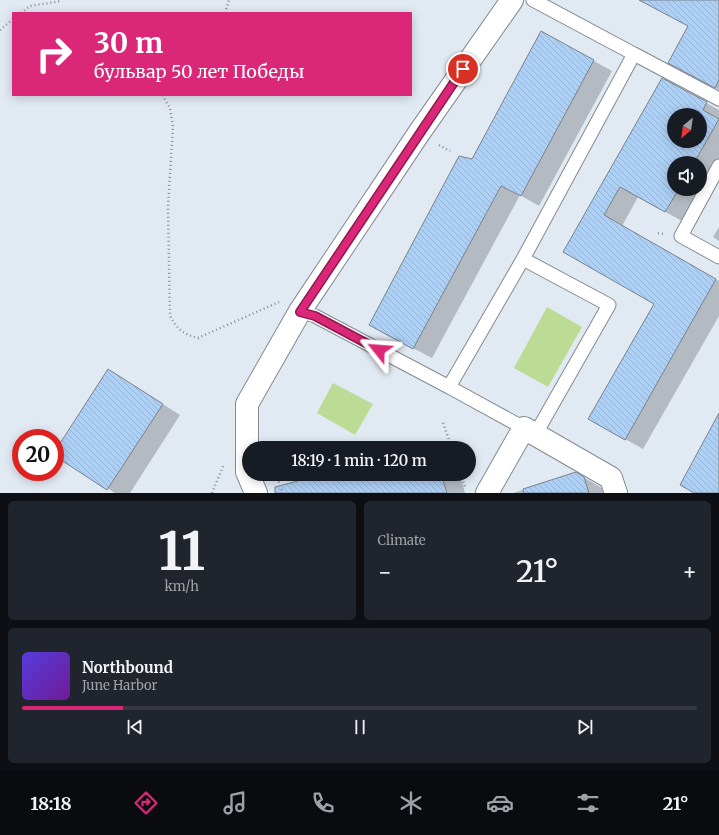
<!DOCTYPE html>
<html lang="en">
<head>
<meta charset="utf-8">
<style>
	:root { --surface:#171b24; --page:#20242c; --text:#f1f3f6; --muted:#9ea1a6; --line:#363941; --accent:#db2777 }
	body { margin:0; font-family:Merriweather,serif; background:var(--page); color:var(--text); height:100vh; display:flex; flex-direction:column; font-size:15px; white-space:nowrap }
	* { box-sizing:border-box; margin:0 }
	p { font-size:13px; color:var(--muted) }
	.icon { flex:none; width:22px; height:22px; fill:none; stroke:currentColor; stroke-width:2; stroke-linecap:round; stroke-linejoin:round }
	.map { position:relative; height:493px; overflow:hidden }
	.panel { display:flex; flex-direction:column; gap:8px; padding:8px; background:#0d0f14; flex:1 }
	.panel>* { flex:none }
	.top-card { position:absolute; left:12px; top:12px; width:400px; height:84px; border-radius:0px; box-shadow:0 2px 10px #0003; background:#db2777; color:#fff; overflow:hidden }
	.needle { width:26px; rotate:209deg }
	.controls { position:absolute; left:667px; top:108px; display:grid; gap:8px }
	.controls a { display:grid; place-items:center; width:40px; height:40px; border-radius:50%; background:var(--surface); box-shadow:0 2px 10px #0003; font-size:20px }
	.speed { position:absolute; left:12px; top:429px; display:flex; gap:8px; font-size:20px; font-weight:700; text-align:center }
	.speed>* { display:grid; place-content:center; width:52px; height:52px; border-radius:50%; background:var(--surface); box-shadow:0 2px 10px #0003; line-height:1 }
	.speed .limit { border:6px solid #d22; background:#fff; color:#111 }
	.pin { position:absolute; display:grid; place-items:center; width:34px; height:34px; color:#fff; margin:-17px; border:2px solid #fff; border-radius:50%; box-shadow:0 1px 4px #0007 }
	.me { position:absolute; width:44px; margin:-22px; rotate:298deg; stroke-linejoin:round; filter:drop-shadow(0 0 3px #0008) }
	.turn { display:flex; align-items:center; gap:14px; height:84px; padding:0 16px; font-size:18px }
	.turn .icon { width:52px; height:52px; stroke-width:2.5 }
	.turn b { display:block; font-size:28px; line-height:34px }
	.big { font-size:30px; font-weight:600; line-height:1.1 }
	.panel .card { flex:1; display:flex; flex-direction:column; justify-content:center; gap:6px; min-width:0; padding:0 14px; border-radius:6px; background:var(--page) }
	.panel .dial { align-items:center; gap:0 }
	.dial b { font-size:52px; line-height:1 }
	.song { display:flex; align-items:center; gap:12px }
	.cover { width:48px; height:48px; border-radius:6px; background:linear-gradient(135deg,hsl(250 70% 55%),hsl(280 70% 35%)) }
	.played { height:4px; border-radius:2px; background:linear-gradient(90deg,var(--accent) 15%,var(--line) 15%) }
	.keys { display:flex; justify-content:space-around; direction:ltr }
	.heat { display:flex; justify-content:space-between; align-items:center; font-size:22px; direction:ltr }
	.panel .tiles { flex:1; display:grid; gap:8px; grid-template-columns:1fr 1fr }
	.card:last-child { grid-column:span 2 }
	.trip { position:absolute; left:242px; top:441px; width:234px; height:40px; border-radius:20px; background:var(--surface); box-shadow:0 2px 10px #0003; font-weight:600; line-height:40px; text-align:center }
	.tabs { display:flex; height:64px; justify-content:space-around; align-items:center; background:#090b0e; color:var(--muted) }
	.tabs .icon { width:28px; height:28px }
	.tabs .on { color:var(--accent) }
	.tabs b { font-size:18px; color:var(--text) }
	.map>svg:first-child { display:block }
	.green { fill:#bcdc95 }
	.shadow { fill:#0003; fill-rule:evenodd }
	.building { fill:url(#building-back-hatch); stroke:#7b828a; fill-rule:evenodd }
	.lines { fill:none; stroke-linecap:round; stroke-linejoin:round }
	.service-casing { stroke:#838a92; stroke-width:15 }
	.minor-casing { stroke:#838a92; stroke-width:24 }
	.path { stroke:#888e94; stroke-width:2.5; stroke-dasharray:1 3; stroke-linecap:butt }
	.service { stroke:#fff; stroke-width:13 }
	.minor { stroke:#fff; stroke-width:22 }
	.route-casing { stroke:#8e194d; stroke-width:10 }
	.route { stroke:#db2777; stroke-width:7 }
</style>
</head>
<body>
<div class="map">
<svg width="719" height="493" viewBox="0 0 719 493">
	<defs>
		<pattern id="building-back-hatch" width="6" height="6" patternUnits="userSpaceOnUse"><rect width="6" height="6" fill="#add0f6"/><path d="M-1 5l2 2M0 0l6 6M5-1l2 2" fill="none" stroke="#95b3d4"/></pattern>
	</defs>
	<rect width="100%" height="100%" fill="#e1e9f2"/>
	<path class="green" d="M547 307 582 327 548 387 514 368Z
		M333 383 373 404 355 435 317 413Z"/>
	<path class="shadow" d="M640 0H719V90L688 73 689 26Z
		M541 32 612 71 539 206 520 195 432 358 388 335Z
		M663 79 719 110V160L684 222 638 197 622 226 719 281V316L643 449 589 419 655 304 564 252ZM674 115H700V141H674ZM674 163H700V189H674Z
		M719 227V241L713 237Z
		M109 370 180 415 130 493H115L55 455Z
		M433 446 437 448H424Z
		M576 473 602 488 603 493H513Z
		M327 474H460L465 493H304Z"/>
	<path class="building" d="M639 0H719V80L715 88 668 63 688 26Z
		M541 31 594 60 521 196 501 186 413 349 369 325 459 156 472 159Z
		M662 78 707 102 703 110 719 119 694 163H674V189H679L665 212 620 187 604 215 716 279 625 440 588 419 654 304 563 252ZM674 115H700V141H674Z
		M108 369 163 404 107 490 55 456V451Z
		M719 413V493H694L680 485Z
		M576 472 584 477 589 493H524L523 489Z
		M324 474H441L447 493H275V487Z"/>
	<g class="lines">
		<defs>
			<path id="service" d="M533 0 634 54
				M719 166 681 236 719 257
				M523 259 609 305 535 435
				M300 311 315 316 449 387
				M524 428 449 387 523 259 634 54 719 99"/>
			<path id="minor" d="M256 493 247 472V404L300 311 419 133 512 0
				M487 493 524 428 611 478 616 493"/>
		</defs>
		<use href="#service" class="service-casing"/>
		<use href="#minor" class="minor-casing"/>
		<path class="path" d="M21 13 30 6 61 1V0
			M225 13 229 0
			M0 30 13 19
			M163 95 165 100 170 108 173 126 168 207 170 316C178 330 183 334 198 338L279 302
			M439 145 450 151
			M658 233 664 234
			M443 423 452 448
			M276 474 283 493
			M461 474 465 487
			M212 493 224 464"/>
		<use href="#service" class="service"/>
		<use href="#minor" class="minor"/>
	</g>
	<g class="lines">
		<defs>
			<path id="route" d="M379 350 315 316 300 312 463 69"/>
		</defs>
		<use href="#route" class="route-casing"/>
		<use href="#route" class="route"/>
	</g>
</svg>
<div class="controls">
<a><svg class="needle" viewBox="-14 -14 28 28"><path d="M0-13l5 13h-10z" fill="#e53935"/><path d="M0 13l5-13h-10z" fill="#9ea1a6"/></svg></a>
<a><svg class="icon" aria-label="sound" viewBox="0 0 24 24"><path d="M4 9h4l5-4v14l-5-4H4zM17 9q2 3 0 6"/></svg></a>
</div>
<div class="speed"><div class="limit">20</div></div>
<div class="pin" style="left:463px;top:69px;background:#d93025"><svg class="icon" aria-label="arrive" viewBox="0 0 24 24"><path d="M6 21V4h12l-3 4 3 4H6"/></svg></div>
<svg class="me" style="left:379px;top:350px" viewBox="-20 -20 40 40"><path d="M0-17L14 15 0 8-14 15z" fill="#db2777" stroke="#fff" stroke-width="4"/></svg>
<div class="trip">18:19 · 1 min · 120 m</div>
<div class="top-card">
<div class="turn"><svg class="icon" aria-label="right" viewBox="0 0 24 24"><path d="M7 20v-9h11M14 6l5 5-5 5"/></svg><div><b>30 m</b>бульвар 50 лет Победы</div></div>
</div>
</div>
<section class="panel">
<div class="tiles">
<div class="card dial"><b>11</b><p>km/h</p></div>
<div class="card"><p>Climate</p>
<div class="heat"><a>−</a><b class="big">21°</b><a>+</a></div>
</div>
<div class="card">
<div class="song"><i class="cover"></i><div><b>Northbound</b><p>June Harbor</p></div></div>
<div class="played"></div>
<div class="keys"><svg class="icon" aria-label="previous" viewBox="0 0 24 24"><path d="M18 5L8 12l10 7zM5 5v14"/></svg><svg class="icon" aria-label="pause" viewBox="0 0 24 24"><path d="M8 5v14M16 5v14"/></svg><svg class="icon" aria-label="next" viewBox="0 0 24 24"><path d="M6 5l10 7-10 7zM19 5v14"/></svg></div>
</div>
</div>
</section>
<nav class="tabs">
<b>18:18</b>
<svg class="icon on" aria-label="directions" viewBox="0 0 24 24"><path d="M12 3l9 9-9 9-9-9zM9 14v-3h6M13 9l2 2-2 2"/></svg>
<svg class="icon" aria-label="music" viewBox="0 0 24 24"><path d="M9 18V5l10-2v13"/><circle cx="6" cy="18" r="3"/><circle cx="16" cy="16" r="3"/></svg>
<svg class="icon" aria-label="phone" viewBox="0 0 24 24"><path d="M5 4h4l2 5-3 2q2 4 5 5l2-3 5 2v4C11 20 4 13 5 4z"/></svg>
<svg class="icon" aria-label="climate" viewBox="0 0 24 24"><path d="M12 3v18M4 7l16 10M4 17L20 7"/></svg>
<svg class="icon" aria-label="car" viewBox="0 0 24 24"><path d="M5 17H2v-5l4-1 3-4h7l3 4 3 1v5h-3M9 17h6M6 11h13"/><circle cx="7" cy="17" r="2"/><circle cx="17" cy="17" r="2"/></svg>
<svg class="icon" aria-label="filters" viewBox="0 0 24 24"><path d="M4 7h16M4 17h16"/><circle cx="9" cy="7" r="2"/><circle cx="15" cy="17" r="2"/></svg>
<b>21°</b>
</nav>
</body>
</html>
